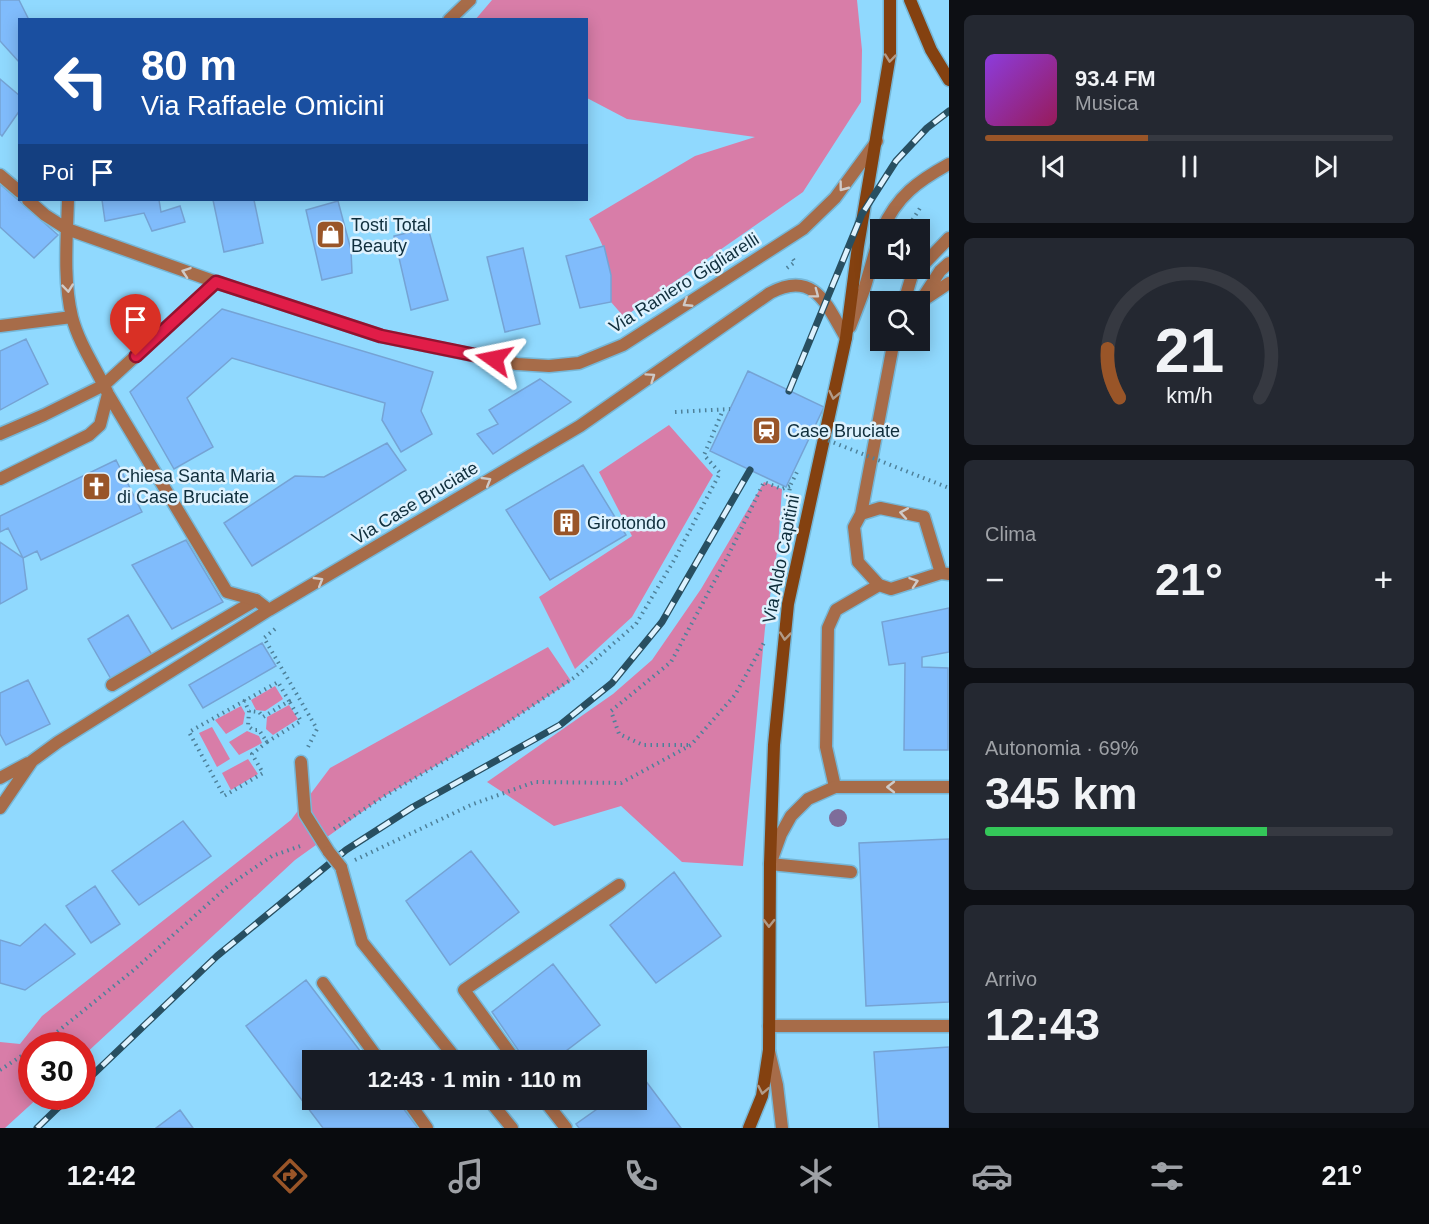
<!DOCTYPE html>
<html lang="it">
<head>
<meta charset="utf-8">
<style>
	:root { --surface:#171b24; --page:#242831; --text:#f1f3f6; --muted:#9ea1a6; --line:#363941; --accent:#995528 }
	body { margin:0; font-family:Helvetica,sans-serif; background:var(--page); color:var(--text); height:100vh; display:flex; flex-direction:column; font-size:22px; white-space:nowrap }
	* { box-sizing:border-box; margin:0 }
	p { font-size:20px; color:var(--muted) }
	.icon { flex:none; width:33px; height:33px; fill:none; stroke:currentColor; stroke-width:2; stroke-linecap:round; stroke-linejoin:round }
	.map { position:relative; flex:1; overflow:hidden }
	.drawer { display:flex; flex-direction:column; gap:15px; padding:15px; background:#0d0f14; width:480px }
	.drawer>* { flex:none }
	.guide { position:absolute; left:18px; top:18px; width:570px; height:183px; border-radius:0px; box-shadow:0 3px 15px #0003; background:#1a4fa0; color:#fff; overflow:hidden }
	.controls { position:absolute; left:870px; top:219px; display:grid; gap:12px }
	.controls a { display:grid; place-items:center; width:60px; height:60px; border-radius:0px; background:var(--surface); box-shadow:0 3px 15px #0003; font-size:30px }
	.speed { position:absolute; left:18px; top:1032px; display:flex; gap:12px; font-size:30px; font-weight:700; text-align:center }
	.speed>* { display:grid; place-content:center; width:78px; height:78px; border-radius:50%; background:var(--surface); box-shadow:0 3px 15px #0003; line-height:1 }
	.speed .limit { border:9px solid #d22; background:#fff; color:#111 }
	.pin { position:absolute; display:grid; place-items:center; width:51px; height:51px; color:#fff; margin:-62px -26px; border-radius:50% 50% 50% 0; rotate:-45deg; box-shadow:0 0 6px #0007 }
	.pin .icon { rotate:45deg }
	.me { position:absolute; width:66px; margin:-33px; rotate:282deg; stroke-linejoin:round; filter:drop-shadow(0 0 4px #0008) }
	.turn { display:flex; align-items:center; gap:21px; height:126px; padding:0 24px; font-size:27px }
	.turn .icon { width:78px; height:78px; stroke-width:2.5 }
	.turn b { display:block; font-size:42px; line-height:51px }
	.then { display:flex; align-items:center; height:57px; padding:0 24px; background:#0003; gap:12px; font-size:22px }
	.big { font-size:45px; font-weight:700; line-height:1.1 }
	.drawer .card { flex:1; display:flex; flex-direction:column; justify-content:center; gap:9px; min-width:0; padding:0 21px; border-radius:9px; background:var(--page) }
	.drawer .dial { align-items:center; gap:0 }
	.dial svg { height:156px; overflow:visible; fill:none; stroke:var(--line); stroke-width:7; stroke-linecap:round; text-anchor:middle }
	.dial text { fill:var(--text); stroke:none }
	.song { display:flex; align-items:center; gap:18px }
	.cover { width:72px; height:72px; border-radius:9px; background:linear-gradient(135deg,hsl(270 70% 55%),hsl(330 70% 35%)) }
	.played { height:6px; border-radius:3px; background:linear-gradient(90deg,var(--accent) 40%,var(--line) 40%) }
	.keys { display:flex; justify-content:space-around; direction:ltr }
	.heat { display:flex; justify-content:space-between; align-items:center; font-size:33px; direction:ltr }
	.charge { height:9px; border-radius:4px; background:linear-gradient(90deg,#34c759 69%,var(--line) 0) }
	.trip { position:absolute; left:302px; top:1050px; width:345px; height:60px; border-radius:0px; background:var(--surface); box-shadow:0 3px 15px #0003; font-weight:700; line-height:60px; text-align:center }
	.dock { display:flex; height:96px; justify-content:space-around; align-items:center; background:#090b0e; color:var(--muted) }
	.dock .icon { width:42px; height:42px }
	.dock .on { color:var(--accent) }
	.dock b { font-size:27px; color:var(--text) }
	main { display:flex; flex:1; min-height:0 }
	.map>svg:first-child { display:block }
	.green { fill:#d87da8 }
	.building { fill:#80bcfc; stroke:#75a3d4; stroke-width:1.5 }
	.lines { fill:none; stroke-linecap:round; stroke-linejoin:round }
	.service-casing { stroke:#76b7d7; stroke-width:15 }
	.pedestrian-casing { stroke:#76b7d7; stroke-width:15 }
	.minor-casing { stroke:#76b7d7; stroke-width:15 }
	.tertiary-casing { stroke:#76b7d7; stroke-width:15 }
	.secondary-casing { stroke:#76b7d7; stroke-width:15 }
	.path { stroke:#4e819a; stroke-width:4; stroke-dasharray:1.5 4.5; stroke-linecap:butt }
	.service { stroke:#a76c49; stroke-width:12 }
	.pedestrian { stroke:#a76c49; stroke-width:12 }
	.minor { stroke:#a76c49; stroke-width:12 }
	.tertiary { stroke:#a76c49; stroke-width:12 }
	.secondary { stroke:#844110; stroke-width:12 }
	.rail-casing { stroke:#284f61; stroke-width:7 }
	.rail { stroke:#def2fe; stroke-width:4.5; stroke-dasharray:14; stroke-linecap:butt }
	.pedestrian-bridge-casing { stroke:#76b7d7; stroke-width:15; stroke-linecap:butt }
	.path-bridge { stroke:#4e819a; stroke-width:4; stroke-dasharray:1.5 4.5; stroke-linecap:butt }
	.pedestrian-bridge { stroke:#a76c49; stroke-width:12 }
	.tree { fill:#7e6d9a }
	.oneway { stroke:#b19a87 }
	.oneway2 { stroke:#cecac8 }
	.route-casing { stroke:#92132f; stroke-width:15 }
	.route { stroke:#e11d48; stroke-width:10 }
	.labels { text-anchor:middle; dominant-baseline:central; stroke-width:5; stroke-linejoin:round; paint-order:stroke }
	.poi-label { font-size:18px; fill:#0f2e3c; stroke:#def2fe; text-anchor:start }
	.street-label { font-size:18px; fill:#0f2e3c; stroke:#def2fe }
</style>
</head>
<body>
<main>
<div class="map">
<svg width="949" height="1128" viewBox="0 0 949 1128">
	<rect width="100%" height="100%" fill="#90d9fe"/>
	<path class="green" d="M492 0H857L862 50 861 102 803 192 624 317 611 302C612 266 607 251 589 219L695 156 755 137 627 119 587 98 586 20H475Z
		M669 425 713 475 632 617 575 669 539 597 632 536 599 472Z
		M764 482 782 489 778 546 765 628 743 866 682 862 621 806 554 826 487 782 613 694 652 660 701 589Z
		M548 647 571 681 498 729 383 797 295 860 83 1056 82 1046H32V1096L39 1097 5 1128H0V1042L20 1044 42 1016 291 820 330 768Z
		M275 686 283 699 265 711 256 710 251 700Z
		M289 705 298 719 273 735 266 729 267 717Z
		M241 706 245 713 243 724 226 734 215 720Z
		M212 727 230 759 217 767 199 733Z
		M247 731 259 736 262 743 239 755 229 742Z
		M248 759 258 774 231 790 222 773Z"/>
	<path class="building" d="M0 0H19L29 20H20V63L0 41Z
		M0 79 20 96V110L2 136 0 134Z
		M0 184 58 235 34 258 0 227Z
		M102 200H159L161 212 180 206 185 222 152 231 144 213 105 221Z
		M213 200H254L263 243 224 252Z
		M338 201 351 250 352 273 322 280 306 210Z
		M428 228 448 300 411 310 394 236Z
		M604 246 611 275V302L580 308 566 256Z
		M523 248 540 324 505 332 487 257Z
		M222 309 433 372 421 411 432 434 401 452 382 420 385 403 232 358 187 398 213 447 174 469 130 392Z
		M26 339 48 384 0 410V351Z
		M748 371 824 407 786 487 710 451Z
		M540 379 571 402 493 454 477 434 498 424 489 410Z
		M387 443 406 470 252 566 224 523 295 476 324 477Z
		M116 460 142 512 41 560 37 551 23 558 8 528 0 532V516Z
		M583 465 626 535 550 580 506 510Z
		M186 540 223 602 172 629 132 565Z
		M0 542 23 558 27 589 0 604Z
		M949 608V652L922 657V667L948 668V750H904L905 663 889 665 882 622Z
		M128 615 152 655 111 679 88 639Z
		M262 643 276 666 203 708 189 685Z
		M28 680 50 724 6 745 0 734V693Z
		M183 821 211 856 139 905 112 871Z
		M949 839V1002L866 1006 859 843Z
		M471 851 519 912 450 965 406 901Z
		M674 872 721 936 656 983 610 925Z
		M95 886 120 924 91 943 66 906Z
		M45 924 75 954 25 990 0 983V940L20 946Z
		M553 964 600 1025 554 1060H525L492 1012Z
		M306 980 367 1060H312V1100H397L418 1128H323L246 1026Z
		M949 1047V1128H879L874 1052Z
		M642 1076 681 1128H579L576 1124 610 1100H636V1080Z
		M180 1110 193 1128H156Z"/>
	<g class="lines">
		<defs>
			<path id="service" d="M920 268 949 238
				M925 299 949 283
				M904 302 912 275 919 268
				M920 302 940 271 949 263
				M894 340 861 514 854 527 858 562 879 585 891 589 941 573 949 574
				M861 514 880 508 924 517 941 573
				M112 685 256 600
				M835 787 826 747 828 628 836 610 879 585
				M770 864 851 872
				M769 1026H949"/>
			<path id="pedestrian" d="M301 762 305 814 329 852
				M341 867 362 942 457 1060
				M489 1100 512 1128"/>
			<path id="minor" d="M449 20 470 0
				M0 175 20 192
				M28 200 45 215 67 229 216 282 381 336 517 364 549 366 579 363 623 345 803 229 835 198 877 141
				M68 200C67 236 63 281 72 317 79 344 96 368 108 394L227 592 256 600 269 610
				M0 326 72 317
				M0 434 44 415 104 385 216 282
				M0 479 89 435 100 425 108 394
				M0 778 28 763
				M0 808 32 761 58 742 269 610 580 426 770 293C815 269 827 306 846 338
				M772 859 781 834 791 816 808 799 835 787H949
				M323 983 379 1060
				M769 1051 777 1085 782 1128
				M515 1060 464 990 619 885
				M407 1100 427 1128
				M544 1100 566 1128"/>
			<path id="tertiary" d="M882 230C897 196 918 181 949 164
				M850 327 864 290 880 235"/>
			<path id="secondary" d="M910 0 931 50 949 80
				M749 1128 762 1096 769 1050 770 864 774 745 788 604 846 338 858 246 890 55V0"/>
		</defs>
		<use href="#service" class="service-casing"/>
		<use href="#pedestrian" class="pedestrian-casing"/>
		<use href="#minor" class="minor-casing"/>
		<use href="#tertiary" class="tertiary-casing"/>
		<use href="#secondary" class="secondary-casing"/>
		<path class="path" d="M906 230 922 205
			M787 268 795 262 791 256
			M675 412 730 409
			M786 520 790 486 798 470
			M275 629 264 638 317 729 308 747
			M244 700 249 711 248 726 253 730H259L267 742 252 754 263 773 224 796 189 732 278 682 289 701 263 717 259 712 249 711
			M267 742 301 721 289 701
			M688 745H643L619 734 611 711 671 662 728 556 764 482 782 489 790 486
			M334 829 383 797 498 729 575 677 636 624 673 562 720 473 704 455 723 410
			M355 860 473 804 535 782 621 783 691 745 735 695 765 641
			M38 1046 52 1036 135 969 228 886 272 856 303 845
			M0 1070 32 1049"/>
		<use href="#service" class="service"/>
		<use href="#pedestrian" class="pedestrian"/>
		<use href="#minor" class="minor"/>
		<use href="#tertiary" class="tertiary"/>
		<use href="#secondary" class="secondary"/>
		<defs>
			<path id="rail" d="M789 391 862 214 896 161 927 128 949 111
				M82 1085 217 956 346 850 413 807 560 725 612 683 662 622 750 470
				M37 1128 70 1096"/>
		</defs>
		<use href="#rail" class="rail-casing"/>
		<use href="#rail" class="rail"/>
		<defs>
			<path id="pedestrian-bridge" d="M329 852 341 867"/>
		</defs>
		<use href="#pedestrian-bridge" class="pedestrian-bridge-casing"/>
		<path class="path-bridge" d="M817 436 949 488"/>
		<use href="#pedestrian-bridge" class="pedestrian-bridge"/>
	</g>
	<circle class="tree" cx="838" cy="818" r="9"/>
	<defs><path id="oneway-chevron" d="M-2-3.5L2.5 0L-2 3.5" fill="none" stroke-width="1.6" stroke-linecap="round" stroke-linejoin="round" transform="scale(1.5)"/></defs>
	<g class="oneway">
		<use href="#oneway-chevron" transform="translate(890 58) rotate(96)"/>
		<use href="#oneway-chevron" transform="translate(834 395) rotate(102)"/>
		<use href="#oneway-chevron" transform="translate(785 636) rotate(96)"/>
		<use href="#oneway-chevron" transform="translate(769 923) rotate(91)"/>
		<use href="#oneway-chevron" transform="translate(763 1090) rotate(101)"/>
	</g>
	<g class="oneway2">
		<use href="#oneway-chevron" transform="translate(843 187) rotate(127)"/>
		<use href="#oneway-chevron" transform="translate(186 272) rotate(-161)"/>
		<use href="#oneway-chevron" transform="translate(68 288) rotate(84)"/>
		<use href="#oneway-chevron" transform="translate(815 294) rotate(37)"/>
		<use href="#oneway-chevron" transform="translate(687 303) rotate(147)"/>
		<use href="#oneway-chevron" transform="translate(651 377) rotate(-35)"/>
		<use href="#oneway-chevron" transform="translate(487 481) rotate(-31)"/>
		<use href="#oneway-chevron" transform="translate(904 513) rotate(-170)"/>
		<use href="#oneway-chevron" transform="translate(319 581) rotate(-31)"/>
		<use href="#oneway-chevron" transform="translate(914 582) rotate(-19)"/>
		<use href="#oneway-chevron" transform="translate(891 787) rotate(-180)"/>
	</g>
	<g class="lines">
		<defs>
			<path id="route" d="M136 356 216 282 381 336 494 359"/>
		</defs>
		<use href="#route" class="route-casing"/>
		<use href="#route" class="route"/>
	</g>
	<defs>
		<symbol id="shop-square" viewBox="-11 -11 22 22"><rect x="-9" y="-9" width="18" height="18" rx="4" fill="#995528" stroke="#def2fe"/><path d="M-5-2.5h2.3a2.7 3.5 0 0 1 5.4 0H5L5.5 6h-11ZM-1.5-2.5h3a1.5 2.3 0 0 0-3 0Z" fill="#fff"/></symbol>
		<symbol id="station-square" viewBox="-11 -11 22 22"><rect x="-9" y="-9" width="18" height="18" rx="4" fill="#995528" stroke="#def2fe"/><path d="M-3-6H3Q5-6 5-4V2Q5 4 3 4L4.5 6H3L1.5 4h-3L-3 6H-4.5L-3 4Q-5 4-5 2V-4Q-5-6-3-6ZM-3.5-4v3h7v-3ZM-3.5 1v1.5H-2V1ZM2 1v1.5H3.5V1Z" fill="#fff"/></symbol>
		<symbol id="church-square" viewBox="-11 -11 22 22"><rect x="-9" y="-9" width="18" height="18" rx="4" fill="#995528" stroke="#def2fe"/><path d="M-1.2-6h2.4v3.5h3.3v2.4h-3.3V6h-2.4V-.1h-3.3v-2.4h3.3Z" fill="#fff"/></symbol>
		<symbol id="building-square" viewBox="-11 -11 22 22"><rect x="-9" y="-9" width="18" height="18" rx="4" fill="#995528" stroke="#def2fe"/><path d="M-4-6H4V6H1V3H-1V6H-4ZM-2.5-4.3h1.7v1.8h-1.7ZM.8-4.3h1.7v1.8H.8ZM-2.5-1h1.7V.8h-1.7ZM.8-1h1.7V.8H.8Z" fill="#fff"/></symbol>
	</defs>
	<g fill-rule="evenodd">
		<use href="#shop-square" x="314" y="218" width="33" height="33"/>
		<use href="#station-square" x="750" y="414" width="33" height="33"/>
		<use href="#church-square" x="80" y="470" width="33" height="33"/>
		<use href="#building-square" x="550" y="506" width="33" height="33"/>
	</g>
	<g class="labels">
		<g class="poi-label">
			<text x="351" y="225">Tosti Total<tspan x="351" dy="21">Beauty</tspan></text>
			<text x="787" y="431">Case Bruciate</text>
			<text x="117" y="476">Chiesa Santa Maria<tspan x="117" dy="21">di Case Bruciate</tspan></text>
			<text x="587" y="523">Girotondo</text>
		</g>
		<g class="street-label">
			<text transform="translate(684 283) rotate(-32)">Via Raniero Gigliarelli</text>
			<text transform="translate(415 503) rotate(-31)">Via Case Bruciate</text>
			<text transform="translate(781 559) rotate(-79)">Via Aldo Capitini</text>
		</g>
	</g>
</svg>
<div class="controls">
<a><svg class="icon" aria-label="sound" viewBox="0 0 24 24"><path d="M4 9h4l5-4v14l-5-4H4zM17 9q2 3 0 6"/></svg></a>
<a><svg class="icon" aria-label="search" viewBox="0 0 24 24"><circle cx="10" cy="10" r="6"/><path d="M15 15l6 6"/></svg></a>
</div>
<div class="speed"><div class="limit">30</div></div>
<div class="pin" style="left:136px;top:356px;background:#d93025"><svg class="icon" aria-label="arrive" viewBox="0 0 24 24"><path d="M6 21V4h12l-3 4 3 4H6"/></svg></div>
<svg class="me" style="left:494px;top:359px" viewBox="-20 -20 40 40"><path d="M0-17L14 15 0 8-14 15z" fill="#e11d48" stroke="#fff" stroke-width="4"/></svg>
<div class="trip">12:43 · 1 min · 110 m</div>
<div class="guide">
<div class="turn"><svg class="icon" aria-label="left" viewBox="0 0 24 24"><path d="M17 20v-9H6M10 6l-5 5 5 5"/></svg><div><b>80 m</b>Via Raffaele Omicini</div></div>
<div class="then">Poi<svg class="icon" aria-label="arrive" viewBox="0 0 24 24"><path d="M6 21V4h12l-3 4 3 4H6"/></svg></div>
</div>
</div>
<section class="drawer">
<div class="card">
<div class="song"><i class="cover"></i><div><b>93.4 FM</b><p>Musica</p></div></div>
<div class="played"></div>
<div class="keys"><svg class="icon" aria-label="previous" viewBox="0 0 24 24"><path d="M18 5L8 12l10 7zM5 5v14"/></svg><svg class="icon" aria-label="pause" viewBox="0 0 24 24"><path d="M8 5v14M16 5v14"/></svg><svg class="icon" aria-label="next" viewBox="0 0 24 24"><path d="M6 5l10 7-10 7zM19 5v14"/></svg></div>
</div>
<div class="card dial"><svg viewBox="0 0 100 80">
<path d="M14 69A42 42 0 1 1 86 69"/>
<path d="M14 69A42 42 0 0 1 8 44" stroke="#995528"/>
<text x="50" y="56" font-size="32" font-weight="700">21</text>
<text x="50" y="72" font-size="11">km/h</text>
</svg></div>
<div class="card"><p>Clima</p>
<div class="heat"><a>−</a><b class="big">21°</b><a>+</a></div>
</div>
<div class="card"><p>Autonomia · 69%</p><b class="big">345 km</b><div class="charge"></div></div>
<div class="card"><p>Arrivo</p><b class="big">12:43</b></div>
</section>
</main>
<nav class="dock">
<b>12:42</b>
<svg class="icon on" aria-label="directions" viewBox="0 0 24 24"><path d="M12 3l9 9-9 9-9-9zM9 14v-3h6M13 9l2 2-2 2"/></svg>
<svg class="icon" aria-label="music" viewBox="0 0 24 24"><path d="M9 18V5l10-2v13"/><circle cx="6" cy="18" r="3"/><circle cx="16" cy="16" r="3"/></svg>
<svg class="icon" aria-label="phone" viewBox="0 0 24 24"><path d="M5 4h4l2 5-3 2q2 4 5 5l2-3 5 2v4C11 20 4 13 5 4z"/></svg>
<svg class="icon" aria-label="climate" viewBox="0 0 24 24"><path d="M12 3v18M4 7l16 10M4 17L20 7"/></svg>
<svg class="icon" aria-label="car" viewBox="0 0 24 24"><path d="M5 17H2v-5l4-1 3-4h7l3 4 3 1v5h-3M9 17h6M6 11h13"/><circle cx="7" cy="17" r="2"/><circle cx="17" cy="17" r="2"/></svg>
<svg class="icon" aria-label="filters" viewBox="0 0 24 24"><path d="M4 7h16M4 17h16"/><circle cx="9" cy="7" r="2"/><circle cx="15" cy="17" r="2"/></svg>
<b>21°</b>
</nav>
</body>
</html>
